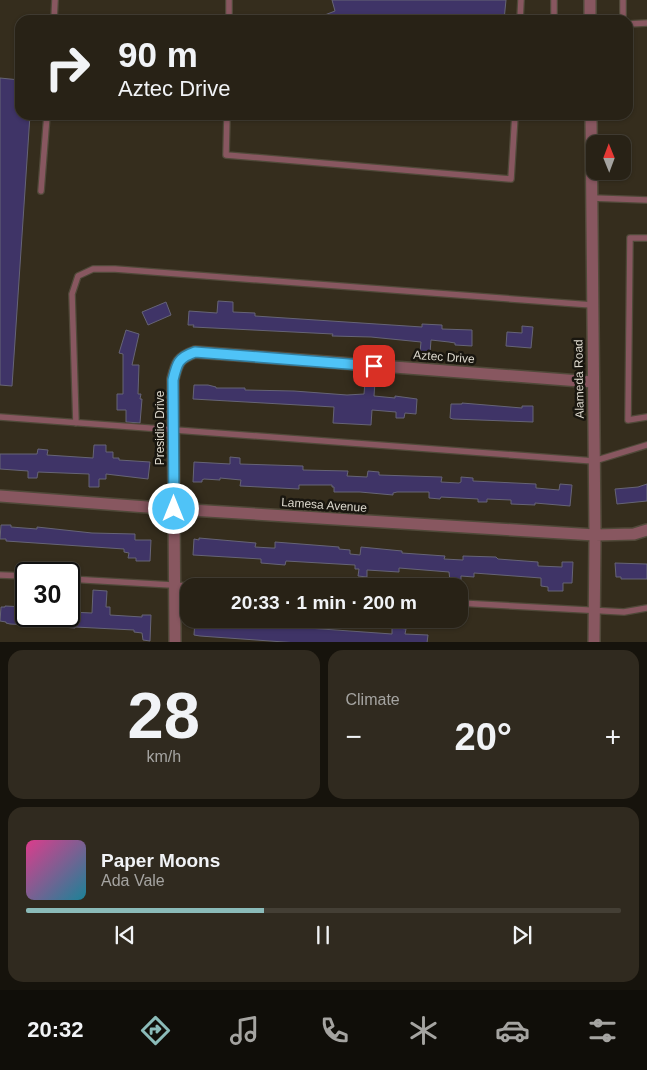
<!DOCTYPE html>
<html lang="en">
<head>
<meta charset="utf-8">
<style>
	:root { --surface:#282216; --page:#302a1f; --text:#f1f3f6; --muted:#a5a4a1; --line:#443f35; --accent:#8bbbb9 }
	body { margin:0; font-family:Arial,sans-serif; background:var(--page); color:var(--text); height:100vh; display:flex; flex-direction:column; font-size:19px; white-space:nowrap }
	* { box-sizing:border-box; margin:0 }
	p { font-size:16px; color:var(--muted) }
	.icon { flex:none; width:28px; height:28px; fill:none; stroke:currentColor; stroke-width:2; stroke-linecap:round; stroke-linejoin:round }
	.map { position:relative; height:642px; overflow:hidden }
	.details { display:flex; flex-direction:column; gap:8px; padding:8px; background:#16130c; flex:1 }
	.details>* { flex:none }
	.banner { position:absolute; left:15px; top:15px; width:618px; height:105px; border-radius:15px; box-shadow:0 1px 4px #0004,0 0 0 1px var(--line); background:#282216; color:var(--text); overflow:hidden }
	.needle { width:32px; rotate:359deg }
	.tools { position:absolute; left:586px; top:135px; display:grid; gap:10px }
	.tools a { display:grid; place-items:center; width:45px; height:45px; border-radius:10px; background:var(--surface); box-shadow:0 1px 4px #0004,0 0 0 1px var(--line); font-size:25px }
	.speed { position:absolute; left:15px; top:562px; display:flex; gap:10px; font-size:25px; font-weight:700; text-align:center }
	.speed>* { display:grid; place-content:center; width:65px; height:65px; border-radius:50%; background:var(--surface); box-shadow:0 1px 4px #0004,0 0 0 1px var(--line); line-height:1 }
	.speed .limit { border:2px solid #111; border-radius:8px; background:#fff; color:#111 }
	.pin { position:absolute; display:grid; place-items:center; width:42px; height:42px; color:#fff; margin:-21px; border-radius:10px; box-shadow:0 2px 8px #0006 }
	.me { position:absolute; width:55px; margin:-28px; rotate:0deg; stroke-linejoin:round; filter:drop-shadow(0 0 4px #0008) }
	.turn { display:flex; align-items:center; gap:18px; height:105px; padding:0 20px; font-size:22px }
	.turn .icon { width:65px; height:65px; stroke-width:2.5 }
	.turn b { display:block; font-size:35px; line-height:42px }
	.big { font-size:38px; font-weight:600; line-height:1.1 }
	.details .card { flex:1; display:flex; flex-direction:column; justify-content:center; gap:8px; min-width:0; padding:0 18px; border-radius:15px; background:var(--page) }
	.details .dial { align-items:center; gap:0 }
	.dial b { font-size:65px; line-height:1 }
	.song { display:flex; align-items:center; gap:15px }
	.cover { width:60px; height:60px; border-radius:8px; background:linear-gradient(135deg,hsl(330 70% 55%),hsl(190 70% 35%)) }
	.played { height:5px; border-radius:2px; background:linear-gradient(90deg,var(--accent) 40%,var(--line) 40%) }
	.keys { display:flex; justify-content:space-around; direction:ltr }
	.heat { display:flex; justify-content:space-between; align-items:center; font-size:28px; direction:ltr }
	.details .tiles { flex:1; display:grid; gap:8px; grid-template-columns:1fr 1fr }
	.card:last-child { grid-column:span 2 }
	.trip { position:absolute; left:180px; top:578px; width:288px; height:50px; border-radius:15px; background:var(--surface); box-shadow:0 1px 4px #0004,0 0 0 1px var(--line); font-weight:600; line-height:50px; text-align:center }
	.menu { display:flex; height:80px; justify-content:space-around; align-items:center; background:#100e09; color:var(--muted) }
	.menu .icon { width:35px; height:35px }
	.menu .active { color:var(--accent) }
	.menu b { font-size:22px; color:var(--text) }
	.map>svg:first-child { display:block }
	.building { fill:#3f3467; stroke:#666476 }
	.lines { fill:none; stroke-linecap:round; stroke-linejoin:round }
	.service-casing { stroke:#504939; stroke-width:8 }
	.minor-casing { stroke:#504939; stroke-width:14 }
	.service { stroke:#885760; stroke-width:5.5 }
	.minor { stroke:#885760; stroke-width:11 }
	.route-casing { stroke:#337fa1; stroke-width:12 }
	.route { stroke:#4fc3f7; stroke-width:9 }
	.labels { text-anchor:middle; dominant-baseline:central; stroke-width:5; stroke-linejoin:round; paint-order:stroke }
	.street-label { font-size:12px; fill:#dedacf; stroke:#19160f }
</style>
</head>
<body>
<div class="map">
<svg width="647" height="643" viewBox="0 0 647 643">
	<rect width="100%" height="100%" fill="#352d1d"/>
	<path class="building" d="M332 0H506L504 20H312L335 11Z
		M0 78 20 80V115H30L12 386 0 385Z
		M218 301 233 302V312L255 313V316L422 327V324L442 325V329L472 330V346L455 345V343L449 342 431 340 430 353 420 352 421 342 371 337 332 336 333 334 193 327 194 325H188L189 311 217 313Z
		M166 302 171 315 148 325 142 312Z
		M522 326 533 327 531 348 506 346 507 332 522 333Z
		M126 330 139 334 132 365H139L138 394H141L140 399H142L140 423 126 422V410H117V394H123V354L119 353Z
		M365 382H375L374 396 395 398V396L417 399 416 414 405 413 404 418H396V412L372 410 371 425 333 423 334 407 193 399 194 385H208L216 387V388H245V390L294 391 347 395 364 394Z
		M462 403 522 408V406H533V422L453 419 450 418 451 404H462Z
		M94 445H106V452H113V458H119V460L150 462 148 479 106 474V479H99V487H89V474L38 472 37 478H28V471L0 469V454H37L38 449 48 450 47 455 93 458Z
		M230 457 240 458V464L303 466V470L348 471 347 476 367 477 368 471 379 472V475L442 477 441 482 459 483 461 482V477L473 478V481L536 484V488L559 490 560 484 572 485 570 506 535 503V505L511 504V500L487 499V502H478V499L441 497 440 499 429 498V492H397L393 493V495L360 492H334V487H332V485H299V489L240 486 241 480 220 478V480L204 479 202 480V482H193L194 462 230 464Z
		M647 484V501L617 504 615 489 638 487Z
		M1 525H11V527L37 529V527L92 533 135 534V540H151L150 561H136V558H128L129 553 124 552V549L6 541V539H0Z
		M199 538 256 543 255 547 272 548H275V542L339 547V549L350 550V554L360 555 361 547 402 551V553L445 556 444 559 463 560V556L496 557 498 559 538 562V566L562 567V562H573L572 583H563V591H548V587L541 586V578L474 573V577L461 576V582L450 581 449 572 399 568V572L367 570V577L358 576 359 569H355V565L286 561 285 565 261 563V559L193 555 194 539 199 540Z
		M615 563 647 564V579H621V577H616Z
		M93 590 107 591 106 607H110V615L142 617V615H151L150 641 143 640 142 633 134 632V630L75 627V628L61 627 10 624 6 623V622L0 621 1 607H5V606L26 607V616H69V612L92 613Z
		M195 620 392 634V627L406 629 405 634 428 635 427 643H298L200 636 194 635Z"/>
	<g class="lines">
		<defs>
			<path id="service" d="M54 20 55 0
				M229 20V0
				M520 20 521 0
				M554 20V0
				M623 20V0
				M628 24 647 23
				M227 115 226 155 511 179 515 115
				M41 191 47 115
				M592 198 647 200
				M647 238H630L628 420 647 417
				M0 417 594 461 647 445
				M76 423 72 294 78 276 93 269H115L592 305
				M0 575 26 576
				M69 579 189 586
				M459 603 624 612 647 608"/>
			<path id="minor" d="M590 0V20
				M591 115 595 535 594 643
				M0 496 174 509 595 535 634 534 647 530
				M175 643 173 379C177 363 178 358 195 352L593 382"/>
		</defs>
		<use href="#service" class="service-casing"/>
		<use href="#minor" class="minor-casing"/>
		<use href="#service" class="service"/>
		<use href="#minor" class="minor"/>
	</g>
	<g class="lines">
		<defs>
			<path id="route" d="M174 509 173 380C177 363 178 358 195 352L374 366"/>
		</defs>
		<use href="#route" class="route-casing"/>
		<use href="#route" class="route"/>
	</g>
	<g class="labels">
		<g class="street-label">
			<text transform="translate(444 357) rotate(4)">Aztec Drive</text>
			<text transform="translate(579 379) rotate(-91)">Alameda Road</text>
			<text transform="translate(160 428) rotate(-90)">Presidio Drive</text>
			<text transform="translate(324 505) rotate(4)">Lamesa Avenue</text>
		</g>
	</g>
</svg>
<div class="tools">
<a><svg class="needle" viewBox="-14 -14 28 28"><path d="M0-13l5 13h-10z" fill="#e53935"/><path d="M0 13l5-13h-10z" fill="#a5a4a1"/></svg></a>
</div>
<div class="speed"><div class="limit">30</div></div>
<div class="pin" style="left:374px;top:366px;background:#d93025"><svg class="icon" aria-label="arrive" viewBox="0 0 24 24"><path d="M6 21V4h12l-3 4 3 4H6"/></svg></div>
<svg class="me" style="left:174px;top:509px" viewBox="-20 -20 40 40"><circle r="17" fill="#4fc3f7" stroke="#fff" stroke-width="3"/><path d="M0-11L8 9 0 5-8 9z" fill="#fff"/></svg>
<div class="trip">20:33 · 1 min · 200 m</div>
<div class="banner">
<div class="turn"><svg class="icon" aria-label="right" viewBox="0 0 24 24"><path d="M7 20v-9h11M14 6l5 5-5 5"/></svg><div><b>90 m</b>Aztec Drive</div></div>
</div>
</div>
<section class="details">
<div class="tiles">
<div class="card dial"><b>28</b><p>km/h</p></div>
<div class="card"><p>Climate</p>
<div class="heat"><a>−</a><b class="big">20°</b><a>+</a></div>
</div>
<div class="card">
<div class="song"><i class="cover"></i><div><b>Paper Moons</b><p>Ada Vale</p></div></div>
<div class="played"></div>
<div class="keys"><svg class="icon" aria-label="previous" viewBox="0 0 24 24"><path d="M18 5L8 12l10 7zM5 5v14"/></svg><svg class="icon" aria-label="pause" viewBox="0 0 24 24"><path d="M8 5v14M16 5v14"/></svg><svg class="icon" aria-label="next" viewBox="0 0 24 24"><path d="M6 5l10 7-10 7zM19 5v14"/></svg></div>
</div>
</div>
</section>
<nav class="menu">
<b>20:32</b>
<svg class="icon active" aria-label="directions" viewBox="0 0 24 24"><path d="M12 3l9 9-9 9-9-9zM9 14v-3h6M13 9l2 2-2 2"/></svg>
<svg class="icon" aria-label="music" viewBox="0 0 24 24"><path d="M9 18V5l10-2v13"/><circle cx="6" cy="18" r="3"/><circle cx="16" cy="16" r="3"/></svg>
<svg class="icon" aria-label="phone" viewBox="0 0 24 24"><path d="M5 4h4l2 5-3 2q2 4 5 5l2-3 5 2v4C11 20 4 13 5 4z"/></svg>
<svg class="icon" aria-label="climate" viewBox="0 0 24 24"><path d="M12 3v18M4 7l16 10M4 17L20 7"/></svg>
<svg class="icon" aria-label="car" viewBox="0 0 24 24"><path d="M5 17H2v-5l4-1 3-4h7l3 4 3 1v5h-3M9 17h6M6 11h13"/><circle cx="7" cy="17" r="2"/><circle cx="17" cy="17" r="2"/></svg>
<svg class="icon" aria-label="filters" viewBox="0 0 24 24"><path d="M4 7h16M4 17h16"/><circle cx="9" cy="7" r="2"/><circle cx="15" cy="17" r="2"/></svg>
</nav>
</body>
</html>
